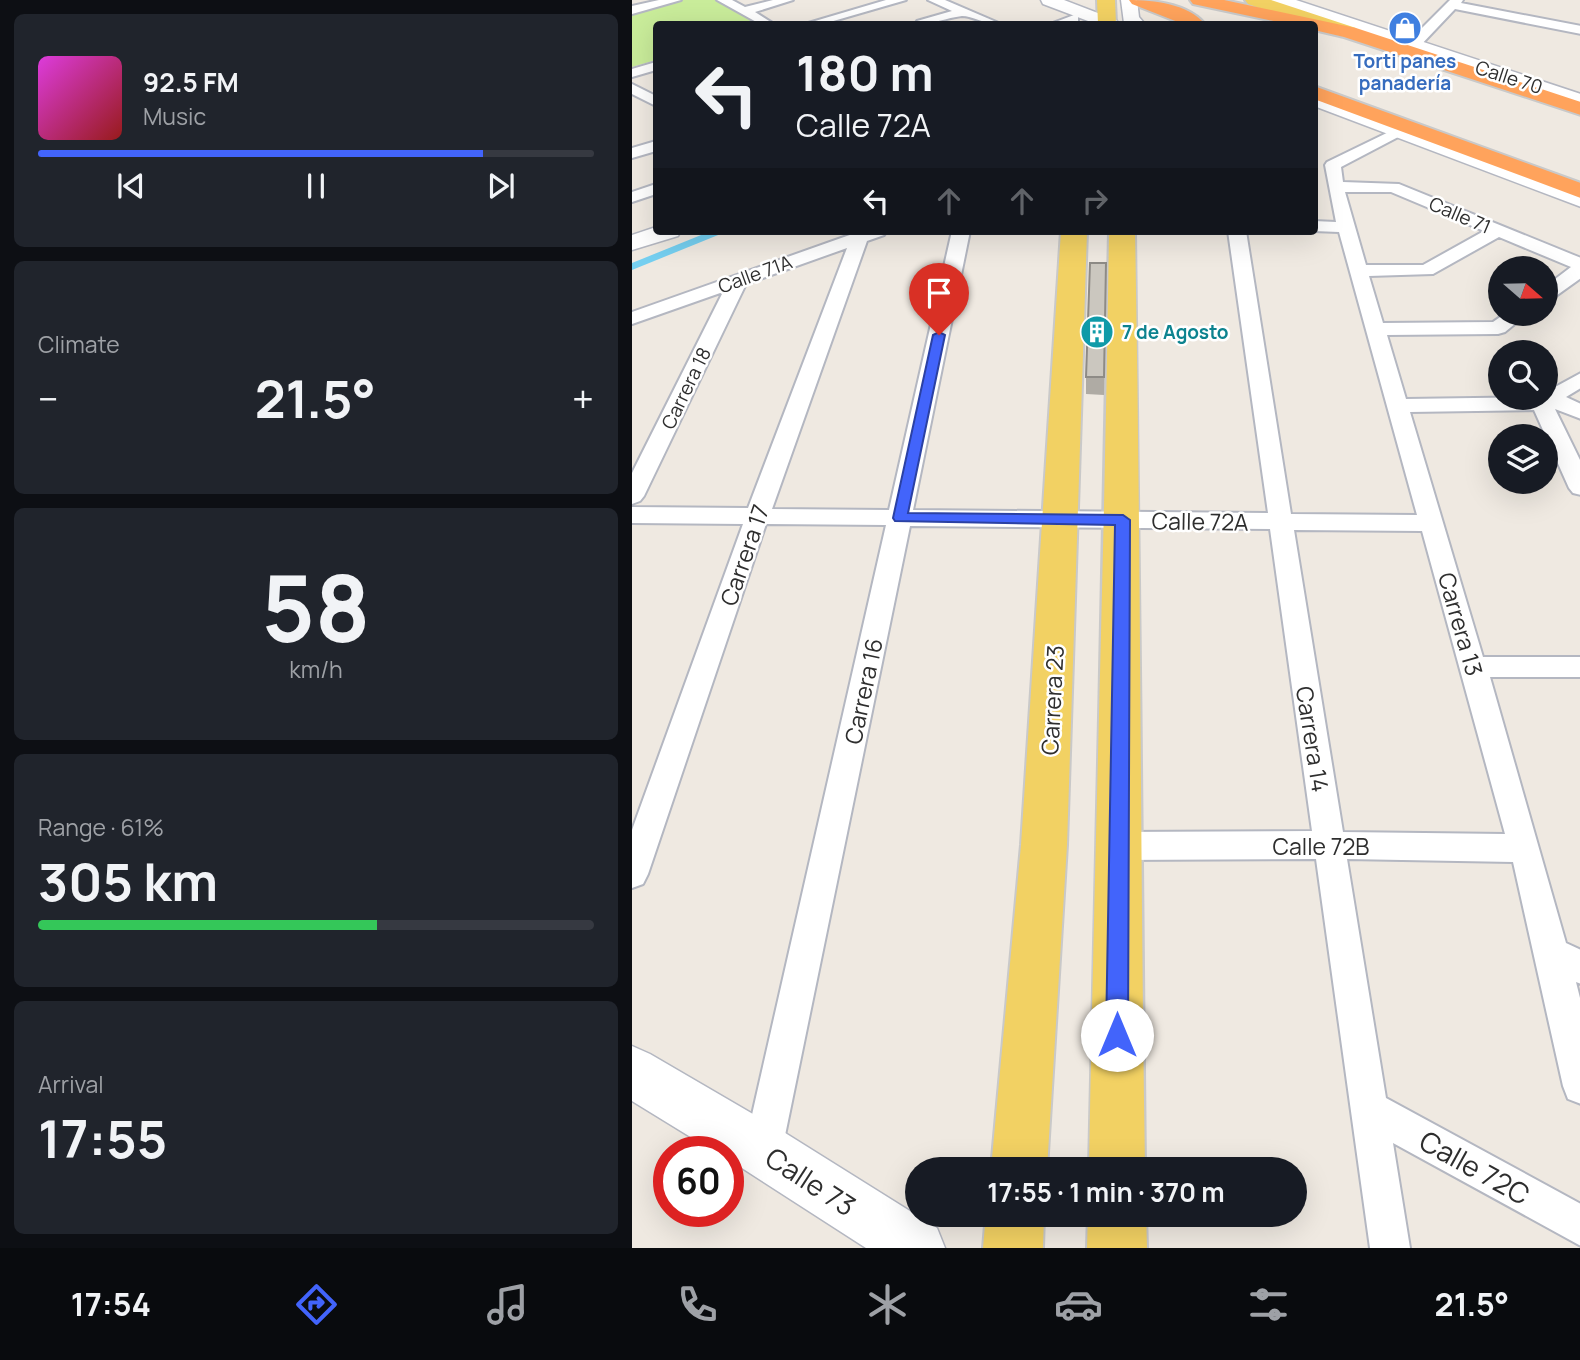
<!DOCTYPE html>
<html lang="en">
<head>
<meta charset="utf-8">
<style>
	:root { --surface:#171b24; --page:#20242c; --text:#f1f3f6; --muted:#9ea1a6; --line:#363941; --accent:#4264fb }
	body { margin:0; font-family:Manrope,sans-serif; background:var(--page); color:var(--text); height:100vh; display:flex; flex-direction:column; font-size:26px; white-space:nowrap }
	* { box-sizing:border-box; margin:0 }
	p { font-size:23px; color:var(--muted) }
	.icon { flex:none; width:38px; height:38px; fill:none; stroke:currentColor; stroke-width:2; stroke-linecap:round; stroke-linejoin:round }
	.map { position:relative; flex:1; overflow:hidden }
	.side { display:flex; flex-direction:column; gap:14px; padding:14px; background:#0d0f14; width:632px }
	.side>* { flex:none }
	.top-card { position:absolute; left:21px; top:21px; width:665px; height:214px; border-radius:7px; box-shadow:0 7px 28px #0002; background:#171b24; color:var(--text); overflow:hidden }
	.needle { width:46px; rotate:110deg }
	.buttons { position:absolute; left:856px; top:256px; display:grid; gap:14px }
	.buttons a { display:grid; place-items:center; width:70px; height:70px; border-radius:50%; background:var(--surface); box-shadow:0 7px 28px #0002; font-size:35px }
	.speed { position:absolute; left:21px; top:1136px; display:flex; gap:14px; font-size:35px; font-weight:700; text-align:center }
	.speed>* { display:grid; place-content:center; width:91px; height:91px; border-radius:50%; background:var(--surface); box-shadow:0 7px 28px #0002; line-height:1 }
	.speed .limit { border:10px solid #d22; background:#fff; color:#111 }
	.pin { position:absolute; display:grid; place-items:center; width:60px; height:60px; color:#fff; margin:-72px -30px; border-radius:50% 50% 50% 0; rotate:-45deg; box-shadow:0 0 7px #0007 }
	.pin .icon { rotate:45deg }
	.me { position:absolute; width:77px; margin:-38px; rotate:0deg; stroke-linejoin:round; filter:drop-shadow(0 0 5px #0008) }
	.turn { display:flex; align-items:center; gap:24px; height:147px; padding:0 28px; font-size:32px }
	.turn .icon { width:91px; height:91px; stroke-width:2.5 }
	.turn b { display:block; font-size:49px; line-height:60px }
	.lanes { display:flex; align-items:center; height:66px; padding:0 28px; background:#0003; justify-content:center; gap:35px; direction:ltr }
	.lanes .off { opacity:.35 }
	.big { font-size:52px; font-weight:700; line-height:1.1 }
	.side .widget { flex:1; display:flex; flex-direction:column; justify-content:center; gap:10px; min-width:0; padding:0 24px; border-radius:10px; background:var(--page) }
	.side .dial { align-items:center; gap:0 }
	.dial b { font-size:91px; line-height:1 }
	.song { display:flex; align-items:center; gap:21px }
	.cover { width:84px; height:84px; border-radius:10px; background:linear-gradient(135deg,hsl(300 70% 55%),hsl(0 70% 35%)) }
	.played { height:7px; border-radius:4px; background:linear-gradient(90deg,var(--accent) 80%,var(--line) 80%) }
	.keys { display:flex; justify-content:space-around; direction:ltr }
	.heat { display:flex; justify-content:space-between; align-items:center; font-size:38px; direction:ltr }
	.charge { height:10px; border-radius:5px; background:linear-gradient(90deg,#34c759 61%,var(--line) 0) }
	.trip { position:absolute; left:273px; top:1157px; width:402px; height:70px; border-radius:35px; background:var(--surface); box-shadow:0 7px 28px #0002; font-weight:700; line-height:70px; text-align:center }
	.menu { display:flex; height:112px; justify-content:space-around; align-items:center; background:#090b0e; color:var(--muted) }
	.menu .icon { width:49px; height:49px }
	.menu .current { color:var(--accent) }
	.menu b { font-size:32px; color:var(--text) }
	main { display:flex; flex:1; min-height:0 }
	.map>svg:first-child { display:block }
	.pitch { fill:#c9ec9a }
	.water { fill:#75cff0 }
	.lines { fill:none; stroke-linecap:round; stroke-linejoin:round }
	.street-casing { stroke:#b4b7c1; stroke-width:4 }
	.secondary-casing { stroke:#b4b7c1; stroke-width:3 }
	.primary-casing { stroke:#c9c9c9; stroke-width:4 }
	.highway-casing { stroke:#c9c9c9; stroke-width:4 }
	.street { fill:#fff; fill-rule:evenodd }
	.secondary { fill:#fff; fill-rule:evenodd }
	.primary { fill:#f2d163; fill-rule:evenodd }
	.highway { fill:#ffa35c; fill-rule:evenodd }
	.wall { fill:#afaba4 }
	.building { fill:#cbc7bf; stroke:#8e8b86; stroke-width:2 }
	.route { fill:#4264fb; stroke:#2b41a3; stroke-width:2 }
	.labels { text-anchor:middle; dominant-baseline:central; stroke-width:5; stroke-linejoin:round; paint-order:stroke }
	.far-shop-label { font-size:19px; font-weight:bold; fill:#366cbe; stroke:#fff }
	.far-street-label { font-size:19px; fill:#2e2e2e; stroke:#fff }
	.far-culture-label { font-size:19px; font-weight:bold; fill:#0d838f; stroke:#fff; text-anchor:start }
	.street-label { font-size:23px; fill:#2e2e2e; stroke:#fff }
	.near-street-label { font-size:28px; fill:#2e2e2e; stroke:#fff }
</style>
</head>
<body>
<main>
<section class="side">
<div class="widget">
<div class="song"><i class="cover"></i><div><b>92.5 FM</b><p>Music</p></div></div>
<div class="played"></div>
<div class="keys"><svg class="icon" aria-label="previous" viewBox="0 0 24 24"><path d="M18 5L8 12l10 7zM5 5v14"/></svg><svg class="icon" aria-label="pause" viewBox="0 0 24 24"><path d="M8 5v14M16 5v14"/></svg><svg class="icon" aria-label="next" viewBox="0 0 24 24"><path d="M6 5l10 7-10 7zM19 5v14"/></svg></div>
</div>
<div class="widget"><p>Climate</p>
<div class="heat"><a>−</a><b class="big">21.5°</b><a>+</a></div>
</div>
<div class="widget dial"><b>58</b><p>km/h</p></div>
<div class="widget"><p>Range · 61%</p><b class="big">305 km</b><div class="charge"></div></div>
<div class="widget"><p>Arrival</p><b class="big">17:55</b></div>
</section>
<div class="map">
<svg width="949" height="1248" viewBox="0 0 949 1248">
	<rect width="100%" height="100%" fill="#efe9e1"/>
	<path class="pitch" d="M46 0H83L132 24H24V60L0 67V11Z"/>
	<path class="water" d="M79 231H96L0 270V263Z"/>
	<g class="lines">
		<defs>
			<path id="street" d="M27 0H49L0 14V6Z
				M85 0H100L113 7 141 0H161L123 12 142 24H128Z
				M254 0H274L191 24H173Z
				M296 0H313L369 24C353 25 341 16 330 16 314 18 302 24 283 24L285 21 320 11Z
				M818 0H831L829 3 949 26V34L823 9 786 48H776V42Z
				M442 15 446 16V22L418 24Z
				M24 62V70L0 77V69Z
				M0 84 24 96V106L0 94Z
				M765 128 770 129 772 132 770 135 709 167 711 182 767 184 949 258V278L921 298 914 300V286L939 267 867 237 801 274 737 276 751 323 861 322 874 313H896L873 332 866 334 755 335 774 399 914 397V392L949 373V388L934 397 949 404V419L923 409 949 462V495L941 493 937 488 902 410 778 412 851 657H949V677H858L934 943 949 950V984L944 982 949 1002V1104L936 1099 931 1086 881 862 715 859 754 1098 949 1204V1246L761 1143 778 1248H738L684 859 485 860 474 856 469 846 474 836 485 832 680 831 638 529 278 526 150 1150 145 1164 131 1169 117 1164 112 1150 254 525 134 524 16 874 11 884 0 888V830L111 524 0 523V507L116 508 215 248 114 284 12 496 8 501 0 504V473L91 292 0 324V312L229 231H255L252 235 235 241 140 509 257 510 320 231H338L281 510 636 513 596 231H614L659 514 785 515 707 232 681 231 682 221 704 222 693 165 695 162ZM713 192H759L852 231 791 265H734ZM662 530 790 531 873 834 711 832Z
				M24 141V151L0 158V148Z
				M24 184V194L0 202V192Z"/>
			<path id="secondary" d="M409 0H432L484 20 487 24H464L411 4Z
				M489 0H505L507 17 513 24 492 23Z
				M639 0H664L949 94V107L641 4Z
				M682 93 949 192V207L682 106Z
				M24 227V231H49L46 236 0 250V235Z
				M0 1046 18 1054 150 1131 305 1228 313 1248H234L96 1159V1152H83L0 1101Z"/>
			<path id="primary" d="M465 0H483L484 24H466Z
				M613 0H639L724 28 726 32 724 36H710L616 4Z
				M429 231H455L435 845 415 1169H359L389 845Z
				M477 231H503C509 544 508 856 513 1169H457C462 856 473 544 477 231Z
				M354 1214H412L411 1248H351Z
				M456 1214H514L515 1248H455Z"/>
			<path id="highway" d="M497 0C522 0 556 4 573 24H551L500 4Z
				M558 0H592L724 28 949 102V115L712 37 682 30V24H656L561 4Z
				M682 86 949 183V198L682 99Z"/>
		</defs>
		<use href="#street" class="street-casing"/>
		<use href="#secondary" class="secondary-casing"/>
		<use href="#primary" class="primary-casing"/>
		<use href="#highway" class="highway-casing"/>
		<use href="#street" class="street"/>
		<use href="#secondary" class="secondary"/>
		<use href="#primary" class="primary"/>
		<use href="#highway" class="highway"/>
	</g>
	<path class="wall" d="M474 263 472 395 454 394V377Z"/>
	<path class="building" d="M458 263H474L472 377H454Z"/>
	<path class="route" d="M307 332 313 335 276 513 491 515 498 520 496 1035 492 1042 485 1045 477 1042 474 1035 483 525 263 521 261 518 301 335Z"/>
	<defs>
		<symbol id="shop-disc" viewBox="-11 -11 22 22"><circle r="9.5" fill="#3f7fe0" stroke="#fff"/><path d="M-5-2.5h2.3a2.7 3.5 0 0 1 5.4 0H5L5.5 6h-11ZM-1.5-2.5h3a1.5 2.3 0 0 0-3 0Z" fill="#fff"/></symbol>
		<symbol id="building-disc" viewBox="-11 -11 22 22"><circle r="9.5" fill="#0f9aa8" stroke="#fff"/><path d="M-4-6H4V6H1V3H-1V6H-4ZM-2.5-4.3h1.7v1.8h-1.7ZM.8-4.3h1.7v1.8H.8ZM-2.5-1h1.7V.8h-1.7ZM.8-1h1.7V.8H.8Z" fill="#fff"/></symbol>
	</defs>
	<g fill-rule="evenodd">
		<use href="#shop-disc" x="754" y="9" width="38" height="38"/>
		<use href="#building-disc" x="446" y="313" width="38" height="38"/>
	</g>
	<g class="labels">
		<g class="far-shop-label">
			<text x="773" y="61">Torti panes<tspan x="773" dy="22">panadería</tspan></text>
		</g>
		<g class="far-street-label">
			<text transform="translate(877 77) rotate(18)">Calle 70</text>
			<text transform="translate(828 215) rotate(23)">Calle 71</text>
			<text transform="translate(123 274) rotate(-20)">Calle 71A</text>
			<text transform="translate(54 388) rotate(-64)">Carrera 18</text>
		</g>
		<g class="far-culture-label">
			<text x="490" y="332">7 de Agosto</text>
		</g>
		<g class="street-label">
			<text transform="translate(568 521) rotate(1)">Calle 72A</text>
			<text transform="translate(112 555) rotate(-71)">Carrera 17</text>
			<text transform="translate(829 624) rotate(74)">Carrera 13</text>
			<text transform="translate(231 691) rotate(-78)">Carrera 16</text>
			<text transform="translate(420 700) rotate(-87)">Carrera 23</text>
			<text transform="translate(681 739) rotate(81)">Carrera 14</text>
			<text x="689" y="846">Calle 72B</text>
		</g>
		<g class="near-street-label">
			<text transform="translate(843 1167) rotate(29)">Calle 72C</text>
			<text transform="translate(179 1181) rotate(33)">Calle 73</text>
		</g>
	</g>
</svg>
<div class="buttons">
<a><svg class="needle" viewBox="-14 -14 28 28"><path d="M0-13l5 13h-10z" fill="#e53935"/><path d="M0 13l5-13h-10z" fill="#9ea1a6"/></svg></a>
<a><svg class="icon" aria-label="search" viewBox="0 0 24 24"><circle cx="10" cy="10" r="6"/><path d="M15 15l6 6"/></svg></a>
<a><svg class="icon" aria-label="layers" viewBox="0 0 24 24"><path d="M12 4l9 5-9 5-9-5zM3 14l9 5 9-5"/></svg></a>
</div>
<div class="speed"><div class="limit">60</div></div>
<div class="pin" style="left:307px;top:335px;background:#d93025"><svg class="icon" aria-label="arrive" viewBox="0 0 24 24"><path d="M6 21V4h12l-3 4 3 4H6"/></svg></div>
<svg class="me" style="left:485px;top:1035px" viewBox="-20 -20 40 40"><circle r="19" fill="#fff"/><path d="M0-13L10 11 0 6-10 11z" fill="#4264fb"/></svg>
<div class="trip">17:55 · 1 min · 370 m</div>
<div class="top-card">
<div class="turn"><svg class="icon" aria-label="left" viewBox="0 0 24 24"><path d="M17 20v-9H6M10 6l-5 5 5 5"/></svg><div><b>180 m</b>Calle 72A</div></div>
<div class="lanes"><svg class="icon" aria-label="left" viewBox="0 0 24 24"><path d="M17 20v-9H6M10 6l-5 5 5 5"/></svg><svg class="icon off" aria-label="ahead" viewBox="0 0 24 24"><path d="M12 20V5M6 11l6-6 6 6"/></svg><svg class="icon off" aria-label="ahead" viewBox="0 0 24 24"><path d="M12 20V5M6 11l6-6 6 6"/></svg><svg class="icon off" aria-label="right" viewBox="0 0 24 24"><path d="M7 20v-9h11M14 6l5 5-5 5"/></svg></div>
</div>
</div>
</main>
<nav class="menu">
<b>17:54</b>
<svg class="icon current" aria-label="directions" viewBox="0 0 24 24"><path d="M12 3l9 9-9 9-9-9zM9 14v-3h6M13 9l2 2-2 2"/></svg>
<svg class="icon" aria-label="music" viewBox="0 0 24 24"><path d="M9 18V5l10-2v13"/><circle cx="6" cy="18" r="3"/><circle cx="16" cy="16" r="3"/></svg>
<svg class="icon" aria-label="phone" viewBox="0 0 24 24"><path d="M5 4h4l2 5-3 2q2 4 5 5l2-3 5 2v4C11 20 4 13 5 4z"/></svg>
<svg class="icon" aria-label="climate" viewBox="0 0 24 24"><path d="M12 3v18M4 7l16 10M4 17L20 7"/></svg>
<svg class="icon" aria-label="car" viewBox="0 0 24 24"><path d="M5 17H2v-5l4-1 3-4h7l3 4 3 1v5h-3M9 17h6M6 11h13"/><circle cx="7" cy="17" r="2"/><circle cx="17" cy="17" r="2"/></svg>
<svg class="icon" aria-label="filters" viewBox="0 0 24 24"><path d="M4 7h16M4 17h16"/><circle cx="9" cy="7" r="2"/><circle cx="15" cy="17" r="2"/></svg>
<b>21.5°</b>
</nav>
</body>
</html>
